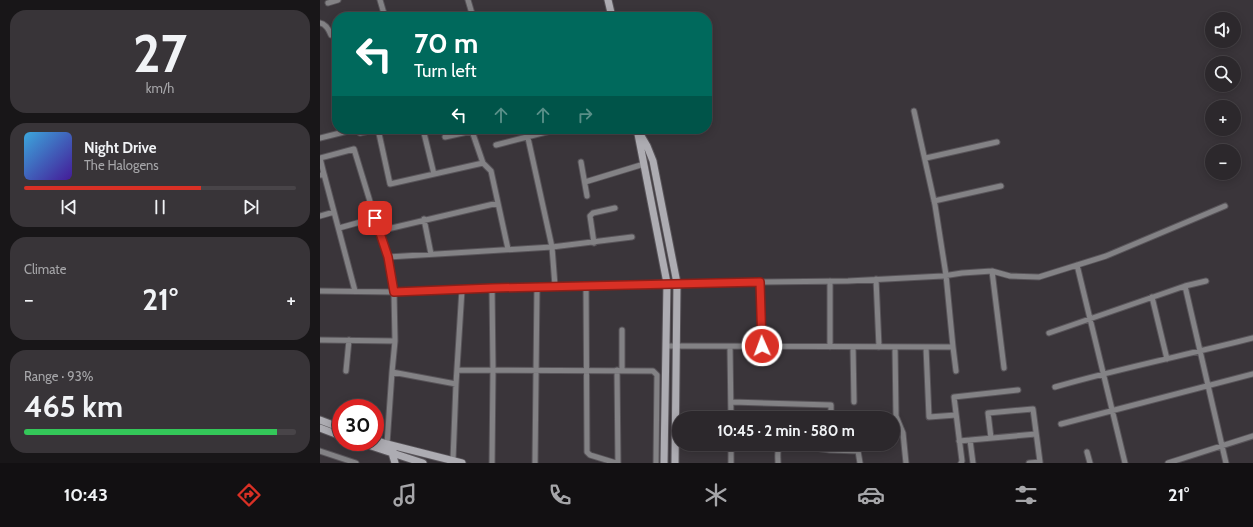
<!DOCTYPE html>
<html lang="en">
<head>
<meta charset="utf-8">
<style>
	:root { --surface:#2c282c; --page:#383438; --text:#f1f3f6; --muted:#a6a6a9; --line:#484448; --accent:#d93025 }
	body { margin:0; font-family:Cabin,sans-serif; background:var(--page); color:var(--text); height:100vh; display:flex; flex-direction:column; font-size:15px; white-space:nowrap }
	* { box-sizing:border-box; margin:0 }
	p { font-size:13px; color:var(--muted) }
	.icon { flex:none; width:22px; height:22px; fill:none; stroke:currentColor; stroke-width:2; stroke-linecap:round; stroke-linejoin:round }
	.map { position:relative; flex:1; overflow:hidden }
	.details { display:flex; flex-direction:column; gap:10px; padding:10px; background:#181618; width:320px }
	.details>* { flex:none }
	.top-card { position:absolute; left:12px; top:12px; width:380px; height:122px; border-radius:16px; box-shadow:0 2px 10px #0003,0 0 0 1px var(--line); background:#00695c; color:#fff; overflow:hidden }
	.fabs { position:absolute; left:885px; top:12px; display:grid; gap:8px }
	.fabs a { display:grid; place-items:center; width:36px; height:36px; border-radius:50%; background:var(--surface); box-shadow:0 2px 10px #0003,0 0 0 1px var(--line); font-size:20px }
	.speed { position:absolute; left:12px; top:399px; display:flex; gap:8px; font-size:20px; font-weight:700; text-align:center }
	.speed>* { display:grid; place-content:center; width:52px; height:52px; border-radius:50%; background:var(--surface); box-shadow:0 2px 10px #0003,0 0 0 1px var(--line); line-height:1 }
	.speed .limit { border:6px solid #d22; background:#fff; color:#111 }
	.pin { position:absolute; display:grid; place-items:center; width:34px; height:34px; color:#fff; margin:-17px; border-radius:8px; box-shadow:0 2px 6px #0006 }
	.me { position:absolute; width:44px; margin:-22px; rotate:358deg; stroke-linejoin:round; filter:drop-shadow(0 0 3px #0008) }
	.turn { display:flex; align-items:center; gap:14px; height:84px; padding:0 16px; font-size:18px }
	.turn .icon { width:52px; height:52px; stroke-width:2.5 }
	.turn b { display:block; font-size:28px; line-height:34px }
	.lanes { display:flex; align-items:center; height:38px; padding:0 16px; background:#0003; justify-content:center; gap:20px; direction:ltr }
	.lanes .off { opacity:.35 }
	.big { font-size:30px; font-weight:700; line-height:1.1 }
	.details .card { flex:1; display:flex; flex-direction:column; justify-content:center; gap:6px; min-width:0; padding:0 14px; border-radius:16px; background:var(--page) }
	.details .dial { align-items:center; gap:0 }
	.dial b { font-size:52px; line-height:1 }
	.song { display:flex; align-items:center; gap:12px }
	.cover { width:48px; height:48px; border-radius:6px; background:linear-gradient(135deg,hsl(200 70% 55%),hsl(260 70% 35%)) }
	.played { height:4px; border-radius:2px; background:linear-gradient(90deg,var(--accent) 65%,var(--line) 65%) }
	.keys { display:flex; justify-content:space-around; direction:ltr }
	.heat { display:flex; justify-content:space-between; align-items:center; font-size:22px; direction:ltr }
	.charge { height:6px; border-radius:3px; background:linear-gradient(90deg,#34c759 93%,var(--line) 0) }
	.trip { position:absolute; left:352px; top:411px; width:228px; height:40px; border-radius:20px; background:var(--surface); box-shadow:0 2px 10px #0003,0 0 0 1px var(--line); font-weight:700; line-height:40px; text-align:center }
	.tab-bar { display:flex; height:64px; justify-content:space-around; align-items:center; background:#121012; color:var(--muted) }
	.tab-bar .icon { width:28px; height:28px }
	.tab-bar .selected { color:var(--accent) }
	.tab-bar b { font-size:18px; color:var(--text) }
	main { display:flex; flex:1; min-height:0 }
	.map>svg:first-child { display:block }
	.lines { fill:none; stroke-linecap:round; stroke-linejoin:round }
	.street-casing { stroke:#585459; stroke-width:7 }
	.secondary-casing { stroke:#585459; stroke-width:9 }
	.street { stroke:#838285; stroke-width:5 }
	.secondary { stroke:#adacb2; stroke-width:7 }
	.route-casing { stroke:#8d1f18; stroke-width:10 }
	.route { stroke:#d93025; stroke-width:7 }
</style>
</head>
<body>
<main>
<section class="details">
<div class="card dial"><b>27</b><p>km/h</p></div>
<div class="card">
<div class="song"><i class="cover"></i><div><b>Night Drive</b><p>The Halogens</p></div></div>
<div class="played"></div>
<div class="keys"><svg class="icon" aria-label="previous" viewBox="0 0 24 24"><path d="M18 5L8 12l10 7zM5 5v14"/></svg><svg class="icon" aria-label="pause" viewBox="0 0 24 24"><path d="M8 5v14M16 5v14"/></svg><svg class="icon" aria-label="next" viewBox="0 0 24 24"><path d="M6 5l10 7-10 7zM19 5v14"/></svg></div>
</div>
<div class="card"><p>Climate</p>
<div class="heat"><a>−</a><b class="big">21°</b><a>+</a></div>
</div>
<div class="card"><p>Range · 93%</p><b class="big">465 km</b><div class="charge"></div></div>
</section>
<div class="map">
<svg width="933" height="463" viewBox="0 0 933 463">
	<rect width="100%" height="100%" fill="#3a353a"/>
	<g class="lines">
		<defs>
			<path id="street" d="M60 0 65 17
				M148 0 153 17
				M8 3 18 0
				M204 17 213 15 217 17
				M0 23C6 24 9 30 11 35
				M58 129 70 184 163 163 171 171 178 203
				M103 129 114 174
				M206 129 232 247 312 237
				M40 133 58 129
				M125 137 152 131 163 163
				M0 138 32 130
				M176 145 238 129
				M0 158 34 149 59 231
				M0 158 4 174
				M606 158 677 142
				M261 162 267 196
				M0 175 4 174 35 291
				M265 182 324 164
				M614 201 681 186
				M0 216 14 212
				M104 219 111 254
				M19 228 55 218
				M274 243 270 216 273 213 295 208
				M68 257 59 231 178 203 188 249
				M757 265 805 463
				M672 271 684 368
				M556 279 559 347
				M440 282 442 346
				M266 285 267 452 270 455 296 463
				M235 286 232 247 68 257 74 292 142 289 347 283 528 281 623 276 642 273 672 271 690 276 719 277 786 256 905 206
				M865 286 906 463
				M172 288 173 370 172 463
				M0 291 74 292 75 341
				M832 297 847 359
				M729 333 865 286 886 281
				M0 340 75 341 72 372 136 384 142 289
				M346 346 633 347 626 275 615 205 594 111
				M410 347 411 418
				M510 347V281
				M533 347 534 402
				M575 347 576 416 583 433 586 463
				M606 347 609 417 636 415
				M633 347 636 371
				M138 370 333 371 337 375 336 463
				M297 370 298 463
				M302 370V330
				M26 371 29 340
				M735 387C801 368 867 355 933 338
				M412 402 511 405V418
				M741 424 933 374
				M671 438 668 413 713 409 720 462 709 463
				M650 440 653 463
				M639 441 716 434
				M67 444 72 372
				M411 444V463
				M464 444 510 450
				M510 444V450L538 451 540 463
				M0 451 36 463
				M767 452 770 463
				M133 460 136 384
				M215 463 217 287
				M458 463C458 456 456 448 463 444
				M641 463 642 461 634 397 698 390
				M848 463 933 436"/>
			<path id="secondary" d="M288 0 292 17
				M317 129 327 146 333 161 357 283 355 463
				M318 134 347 283 344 463
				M0 420 21 428
				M0 428 21 436
				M55 440 67 444 142 463
				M39 442 103 463
				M73 450 72 453 75 463"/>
		</defs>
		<use href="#street" class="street-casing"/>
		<use href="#secondary" class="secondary-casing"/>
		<use href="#street" class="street"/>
		<use href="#secondary" class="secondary"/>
	</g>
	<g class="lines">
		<defs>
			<path id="route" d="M55 218 68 257 74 292 172 288 440 282 442 346"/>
		</defs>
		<use href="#route" class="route-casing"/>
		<use href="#route" class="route"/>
	</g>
</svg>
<div class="fabs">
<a><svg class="icon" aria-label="sound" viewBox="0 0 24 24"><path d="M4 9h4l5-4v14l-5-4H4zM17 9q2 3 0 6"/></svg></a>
<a><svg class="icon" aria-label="search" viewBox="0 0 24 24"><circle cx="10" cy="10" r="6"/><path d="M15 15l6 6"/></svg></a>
<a>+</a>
<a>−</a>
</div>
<div class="speed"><div class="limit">30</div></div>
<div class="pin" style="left:55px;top:218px;background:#d93025"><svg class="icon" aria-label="arrive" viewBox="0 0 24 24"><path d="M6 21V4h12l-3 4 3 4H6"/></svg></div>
<svg class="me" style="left:442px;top:346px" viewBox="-20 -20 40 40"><circle r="17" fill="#d93025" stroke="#fff" stroke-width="3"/><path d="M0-11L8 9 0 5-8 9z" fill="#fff"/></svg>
<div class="trip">10:45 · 2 min · 580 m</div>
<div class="top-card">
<div class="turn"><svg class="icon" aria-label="left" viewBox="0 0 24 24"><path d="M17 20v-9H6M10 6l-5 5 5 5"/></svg><div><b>70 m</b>Turn left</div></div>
<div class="lanes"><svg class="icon" aria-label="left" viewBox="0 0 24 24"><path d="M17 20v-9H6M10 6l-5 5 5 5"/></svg><svg class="icon off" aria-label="ahead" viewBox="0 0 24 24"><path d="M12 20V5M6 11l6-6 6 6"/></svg><svg class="icon off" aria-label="ahead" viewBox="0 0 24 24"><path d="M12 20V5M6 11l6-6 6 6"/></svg><svg class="icon off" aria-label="right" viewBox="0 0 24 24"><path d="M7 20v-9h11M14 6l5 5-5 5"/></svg></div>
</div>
</div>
</main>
<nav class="tab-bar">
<b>10:43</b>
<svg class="icon selected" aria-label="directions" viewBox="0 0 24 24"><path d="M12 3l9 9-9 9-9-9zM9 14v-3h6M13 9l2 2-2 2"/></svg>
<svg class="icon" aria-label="music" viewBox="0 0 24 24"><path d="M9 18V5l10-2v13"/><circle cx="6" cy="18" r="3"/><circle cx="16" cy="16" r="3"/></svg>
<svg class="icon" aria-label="phone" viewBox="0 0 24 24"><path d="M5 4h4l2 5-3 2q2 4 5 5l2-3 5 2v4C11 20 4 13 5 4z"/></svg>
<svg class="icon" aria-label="climate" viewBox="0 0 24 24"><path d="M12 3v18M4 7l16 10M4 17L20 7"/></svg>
<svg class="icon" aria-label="car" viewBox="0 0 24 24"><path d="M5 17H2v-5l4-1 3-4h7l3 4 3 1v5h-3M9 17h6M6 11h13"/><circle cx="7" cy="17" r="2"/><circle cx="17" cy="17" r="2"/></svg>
<svg class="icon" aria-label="filters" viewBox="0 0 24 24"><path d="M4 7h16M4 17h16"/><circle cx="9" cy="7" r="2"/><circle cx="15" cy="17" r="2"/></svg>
<b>21°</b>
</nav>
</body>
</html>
